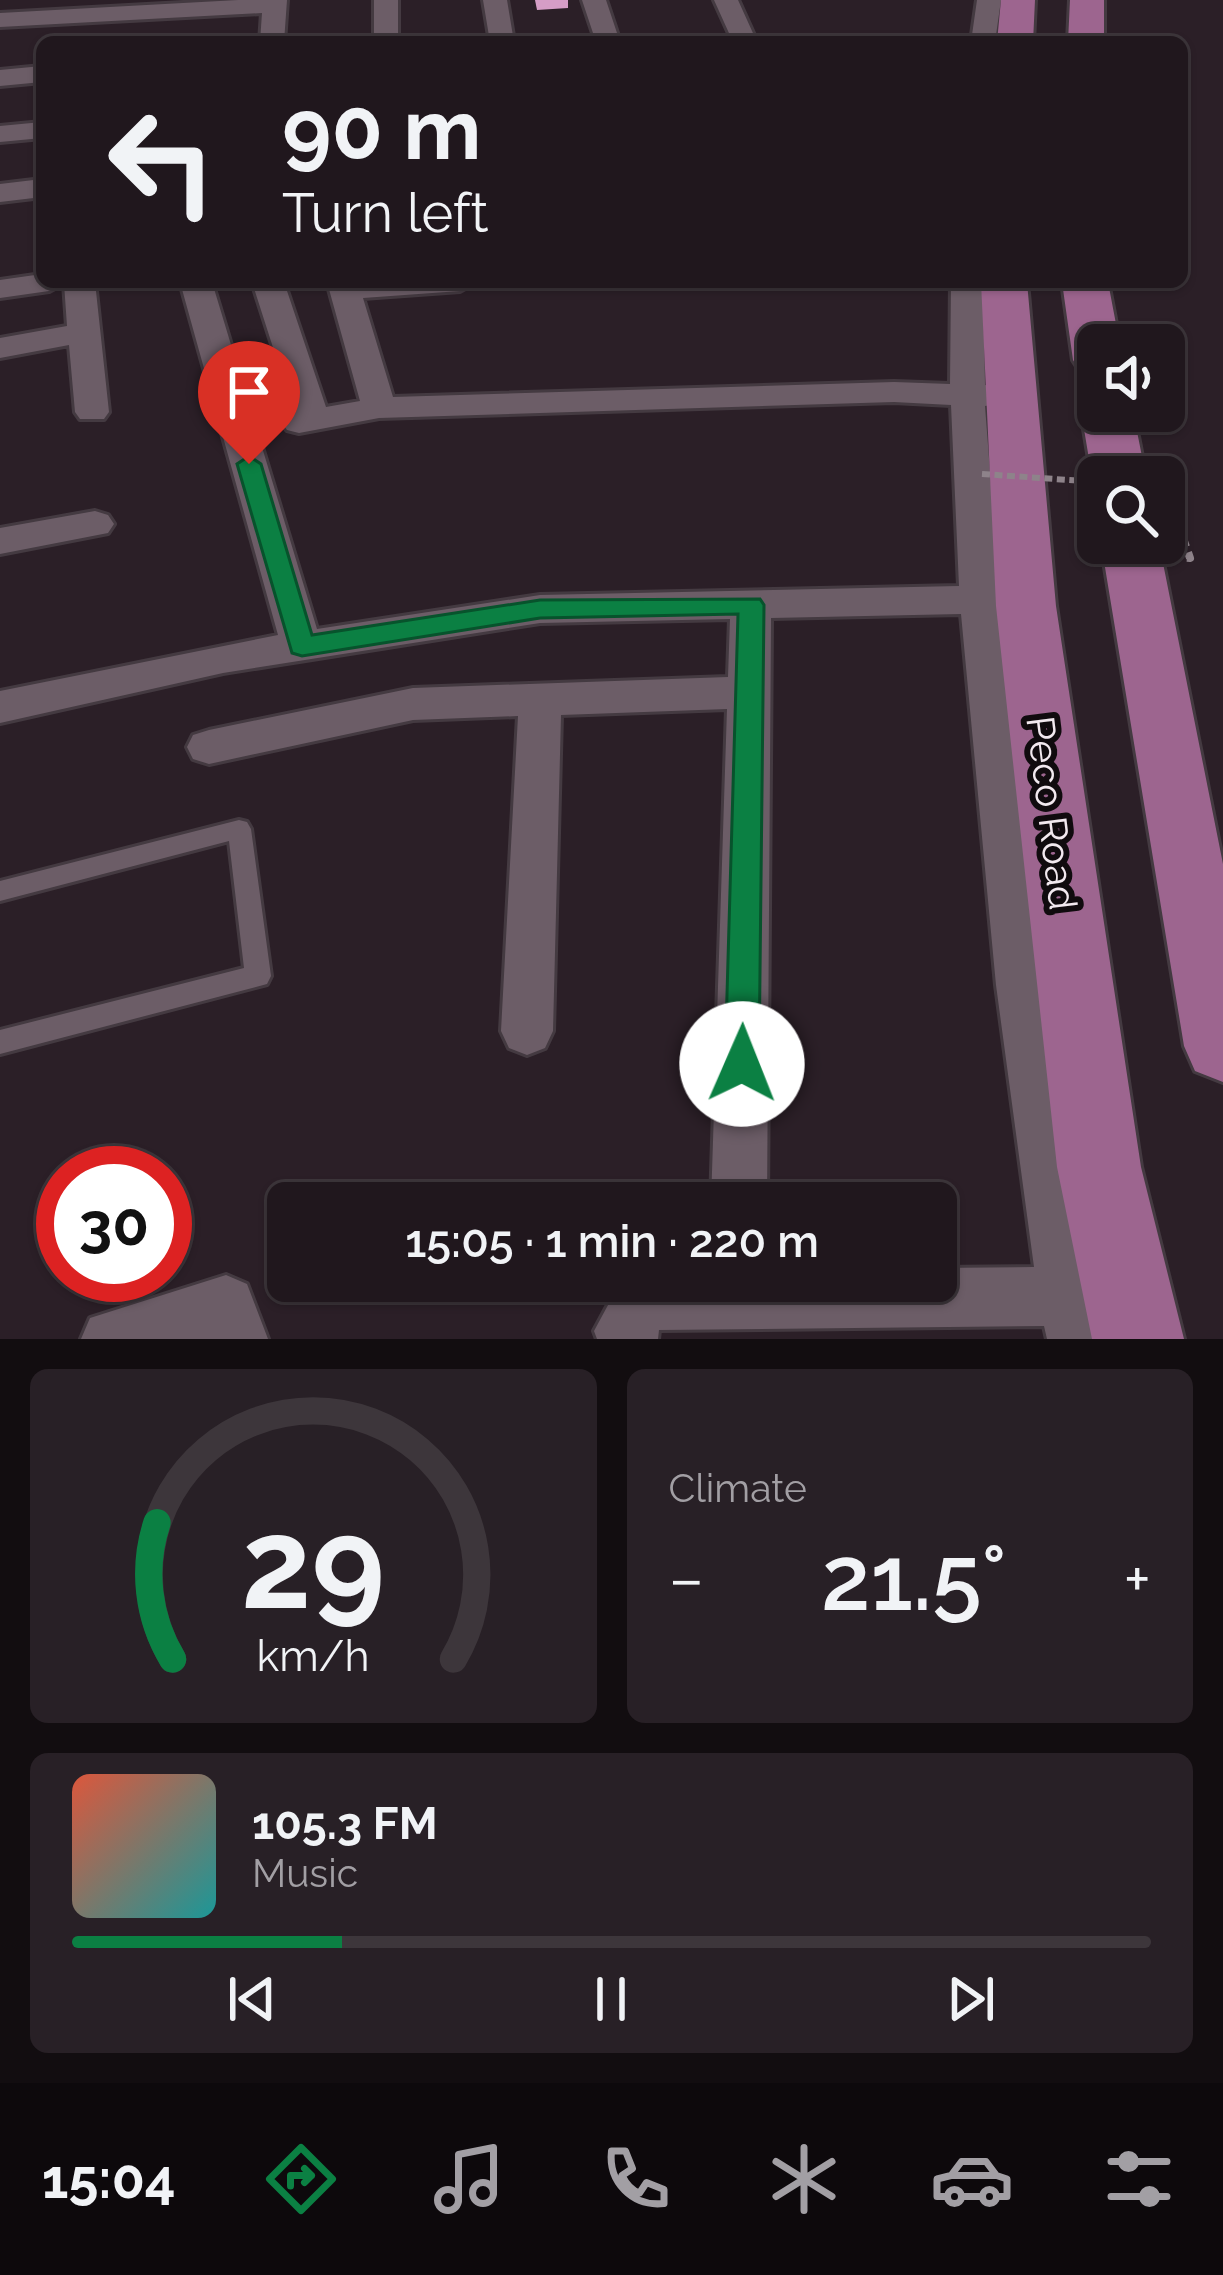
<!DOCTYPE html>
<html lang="en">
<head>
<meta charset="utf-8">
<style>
	:root { --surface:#20171d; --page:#282026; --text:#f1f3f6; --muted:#a29fa4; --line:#3d363b; --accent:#0b8043 }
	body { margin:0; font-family:Raleway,sans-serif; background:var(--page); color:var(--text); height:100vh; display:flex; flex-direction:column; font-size:45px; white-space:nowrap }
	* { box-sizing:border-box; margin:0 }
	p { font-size:39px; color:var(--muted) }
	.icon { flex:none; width:66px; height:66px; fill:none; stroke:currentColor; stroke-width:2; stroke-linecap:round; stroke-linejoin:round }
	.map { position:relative; height:1339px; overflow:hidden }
	.side { display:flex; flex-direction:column; gap:30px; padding:30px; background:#120d10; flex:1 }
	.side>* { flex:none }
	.hud { position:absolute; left:36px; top:36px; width:1152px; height:252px; border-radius:18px; box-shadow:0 3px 9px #0004,0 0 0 3px var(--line); background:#20171d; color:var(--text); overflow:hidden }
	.fabs { position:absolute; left:1077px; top:324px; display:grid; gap:24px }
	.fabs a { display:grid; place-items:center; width:108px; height:108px; border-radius:18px; background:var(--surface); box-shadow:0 3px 9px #0004,0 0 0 3px var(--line); font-size:60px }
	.speed { position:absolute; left:36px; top:1146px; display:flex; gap:24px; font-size:60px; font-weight:700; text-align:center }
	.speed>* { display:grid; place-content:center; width:156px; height:156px; border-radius:50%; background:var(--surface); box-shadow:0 3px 9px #0004,0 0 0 3px var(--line); line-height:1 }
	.speed .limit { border:18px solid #d22; background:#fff; color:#111 }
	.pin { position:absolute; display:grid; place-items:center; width:102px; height:102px; color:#fff; margin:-123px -51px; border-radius:50% 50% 50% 0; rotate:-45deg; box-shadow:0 0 12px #0007 }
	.pin .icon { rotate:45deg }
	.me { position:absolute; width:132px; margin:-66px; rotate:1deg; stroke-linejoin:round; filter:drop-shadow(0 0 9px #0008) }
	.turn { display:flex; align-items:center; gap:42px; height:252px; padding:0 48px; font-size:54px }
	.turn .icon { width:156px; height:156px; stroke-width:2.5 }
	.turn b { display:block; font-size:84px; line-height:102px }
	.big { font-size:90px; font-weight:600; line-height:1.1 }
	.side .widget { flex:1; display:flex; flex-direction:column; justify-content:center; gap:18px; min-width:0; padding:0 42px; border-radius:18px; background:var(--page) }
	.side .dial { align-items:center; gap:0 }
	.dial svg { height:312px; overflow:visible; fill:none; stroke:var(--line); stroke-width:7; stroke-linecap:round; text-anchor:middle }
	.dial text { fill:var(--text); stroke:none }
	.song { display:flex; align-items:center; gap:36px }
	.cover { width:144px; height:144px; border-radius:18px; background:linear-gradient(135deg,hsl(10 70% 55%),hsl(180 70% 35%)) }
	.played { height:12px; border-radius:6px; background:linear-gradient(90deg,var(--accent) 25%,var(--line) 25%) }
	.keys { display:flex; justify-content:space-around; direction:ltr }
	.heat { display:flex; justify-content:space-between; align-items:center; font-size:66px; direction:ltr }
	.side .tiles { flex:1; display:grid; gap:30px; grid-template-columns:1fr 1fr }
	.widget:last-child { grid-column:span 2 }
	.trip { position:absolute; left:267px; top:1182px; width:690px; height:120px; border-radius:18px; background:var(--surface); box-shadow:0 3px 9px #0004,0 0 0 3px var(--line); font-weight:600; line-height:120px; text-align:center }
	.dock { display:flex; height:192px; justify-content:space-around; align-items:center; background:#0d090c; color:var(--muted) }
	.dock .icon { width:84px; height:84px }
	.dock .on { color:var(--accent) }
	.dock b { font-size:54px; color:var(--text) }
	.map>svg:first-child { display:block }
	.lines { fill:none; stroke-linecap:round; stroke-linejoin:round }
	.service-casing { stroke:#443a41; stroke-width:6 }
	.minor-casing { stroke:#443a41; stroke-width:6 }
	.primary-casing { stroke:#443a41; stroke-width:6 }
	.path-far1 { stroke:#8e838a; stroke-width:6; stroke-dasharray:8 4.5; stroke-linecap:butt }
	.path { stroke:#8e838a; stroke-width:8; stroke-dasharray:9 6; stroke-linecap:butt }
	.service { fill:#6c5d67; fill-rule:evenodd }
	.minor { fill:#6c5d67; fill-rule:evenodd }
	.primary { fill:#9d658f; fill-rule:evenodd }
	.path-bridge { stroke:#8e838a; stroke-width:6; stroke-dasharray:8 4.5; stroke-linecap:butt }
	.wall { fill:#d59dc6 }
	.route { fill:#0b8043; stroke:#07532c; stroke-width:3 }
	.labels { text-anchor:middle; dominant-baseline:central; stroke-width:12; stroke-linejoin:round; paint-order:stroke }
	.street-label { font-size:39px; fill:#f2e9ef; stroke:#100b0e }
</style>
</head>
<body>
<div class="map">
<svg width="1223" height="1339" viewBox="0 0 1223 1339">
	<rect width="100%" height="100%" fill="#2b1f27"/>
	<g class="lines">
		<defs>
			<path id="service" d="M239 820 247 822 251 829 271 976 267 984 0 1054V1030L244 968 229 841 0 901V881Z"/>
			<path id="minor" d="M238 0H287L284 42H260L262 13 0 27V13Z
				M374 0H398V42H374Z
				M483 0H507L514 42H490Z
				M582 0H606L620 42H596Z
				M714 0H738L757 42H733Z
				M977 0H1001L995 42H971Z
				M42 66V82L0 86V70Z
				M42 122V138L0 142V126Z
				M42 179V197L0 202V184Z
				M42 274V282H95L109 412 104 419H80L75 412 69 345 0 358V338L67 326 64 283 49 291 0 298V280Z
				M180 282H212L317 629 540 595 959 586 951 405 894 402 379 418 299 433 287 430 281 422 294 413 252 282H284L326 407 360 401 327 282H476L460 291 363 298 393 397 894 382 950 384 951 282H983L985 385 1004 389 1009 396 1004 403 985 406 999 589 1020 594 1026 604 1020 614 1001 617 1047 985 1093 1266 1117 1275 1126 1296 1117 1317 1104 1322 1107 1339H1047L1044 1326 659 1330 658 1339H597L594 1331 621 1281H936V1268L1034 1267 996 985 961 614 771 618 767 1203H711L727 709 561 715 553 1031 545 1048 527 1055 509 1048 501 1031 518 716 413 720 209 764 193 759 187 747 193 735 209 730 413 688 728 677 730 619 540 623 223 673 0 723V691L278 635Z
				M95 511 108 515 114 524 108 533 0 554V528Z
				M226 1275 247 1284 268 1339H81L90 1318Z"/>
			<path id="primary" d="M1001 0H1035L1033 42H997Z
				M1070 0H1104V42H1068Z
				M981 282H1027L1056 606 1141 1167 1184 1339H1092L1057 1167 996 606Z
				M1062 282H1108L1120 345H1098V375L1080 371 1073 360Z
				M1098 397V411H1133L1146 477H1098V487L1092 477 1081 411 1089 400Z
				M1101 543H1159L1223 864V1082L1195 1071 1184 1046Z"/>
		</defs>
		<use href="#service" class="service-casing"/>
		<use href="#minor" class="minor-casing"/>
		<use href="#primary" class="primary-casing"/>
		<path class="path-far1" d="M1164 486 1174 513"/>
		<path class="path" d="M1173 510 1190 558 1179 557"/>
		<use href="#service" class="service"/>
		<use href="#minor" class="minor"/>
		<use href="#primary" class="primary"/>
		<path class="path-bridge" d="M982 474 1098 482"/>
	</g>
	<path class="wall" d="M535 0H568V8L537 10Z"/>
	<path class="route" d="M249 456 261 464 312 635 540 600 760 599 764 605 759 1064 754 1075 742 1080 730 1075 725 1064 738 614 540 618 302 656 292 653 237 464Z"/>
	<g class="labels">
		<g class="street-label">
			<text transform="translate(1052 813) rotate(83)">Peco Road</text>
		</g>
	</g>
</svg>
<div class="fabs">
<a><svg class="icon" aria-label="sound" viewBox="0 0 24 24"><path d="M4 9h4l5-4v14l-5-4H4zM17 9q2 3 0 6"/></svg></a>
<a><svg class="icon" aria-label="search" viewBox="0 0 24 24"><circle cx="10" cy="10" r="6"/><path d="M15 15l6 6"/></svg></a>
</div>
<div class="speed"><div class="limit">30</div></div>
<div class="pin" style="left:249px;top:464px;background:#d93025"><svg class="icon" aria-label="arrive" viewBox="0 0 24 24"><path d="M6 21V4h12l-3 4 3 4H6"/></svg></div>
<svg class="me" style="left:742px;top:1064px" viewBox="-20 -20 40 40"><circle r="19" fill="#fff"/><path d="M0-13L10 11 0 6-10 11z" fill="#0b8043"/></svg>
<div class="trip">15:05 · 1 min · 220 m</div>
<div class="hud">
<div class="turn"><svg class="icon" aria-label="left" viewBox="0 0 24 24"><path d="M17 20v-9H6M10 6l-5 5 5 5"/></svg><div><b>90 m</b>Turn left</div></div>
</div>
</div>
<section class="side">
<div class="tiles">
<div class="widget dial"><svg viewBox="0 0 100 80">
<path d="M14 69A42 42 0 1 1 86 69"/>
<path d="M14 69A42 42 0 0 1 10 34" stroke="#0b8043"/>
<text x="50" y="56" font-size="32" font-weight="700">29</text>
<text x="50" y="72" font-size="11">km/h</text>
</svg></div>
<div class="widget"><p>Climate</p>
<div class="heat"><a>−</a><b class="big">21.5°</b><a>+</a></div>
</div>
<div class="widget">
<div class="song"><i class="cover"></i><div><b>105.3 FM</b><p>Music</p></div></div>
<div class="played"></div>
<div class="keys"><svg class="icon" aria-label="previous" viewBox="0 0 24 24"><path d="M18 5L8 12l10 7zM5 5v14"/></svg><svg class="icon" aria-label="pause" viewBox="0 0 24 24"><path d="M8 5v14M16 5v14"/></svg><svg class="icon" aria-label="next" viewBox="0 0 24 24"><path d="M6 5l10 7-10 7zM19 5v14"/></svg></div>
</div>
</div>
</section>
<nav class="dock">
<b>15:04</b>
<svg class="icon on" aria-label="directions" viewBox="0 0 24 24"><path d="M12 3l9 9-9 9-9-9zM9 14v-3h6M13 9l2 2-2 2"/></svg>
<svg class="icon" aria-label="music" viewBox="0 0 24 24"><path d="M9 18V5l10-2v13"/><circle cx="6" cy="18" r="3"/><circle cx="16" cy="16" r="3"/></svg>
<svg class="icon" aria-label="phone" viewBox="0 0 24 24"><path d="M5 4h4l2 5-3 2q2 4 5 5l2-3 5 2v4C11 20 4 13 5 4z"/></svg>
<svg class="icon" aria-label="climate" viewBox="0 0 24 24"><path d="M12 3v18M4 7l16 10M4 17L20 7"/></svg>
<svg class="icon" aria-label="car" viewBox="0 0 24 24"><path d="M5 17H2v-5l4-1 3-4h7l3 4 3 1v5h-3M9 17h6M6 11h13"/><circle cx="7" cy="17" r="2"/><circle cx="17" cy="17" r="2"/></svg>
<svg class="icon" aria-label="filters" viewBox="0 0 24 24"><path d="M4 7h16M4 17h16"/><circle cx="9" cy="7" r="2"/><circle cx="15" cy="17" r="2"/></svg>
</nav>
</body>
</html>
